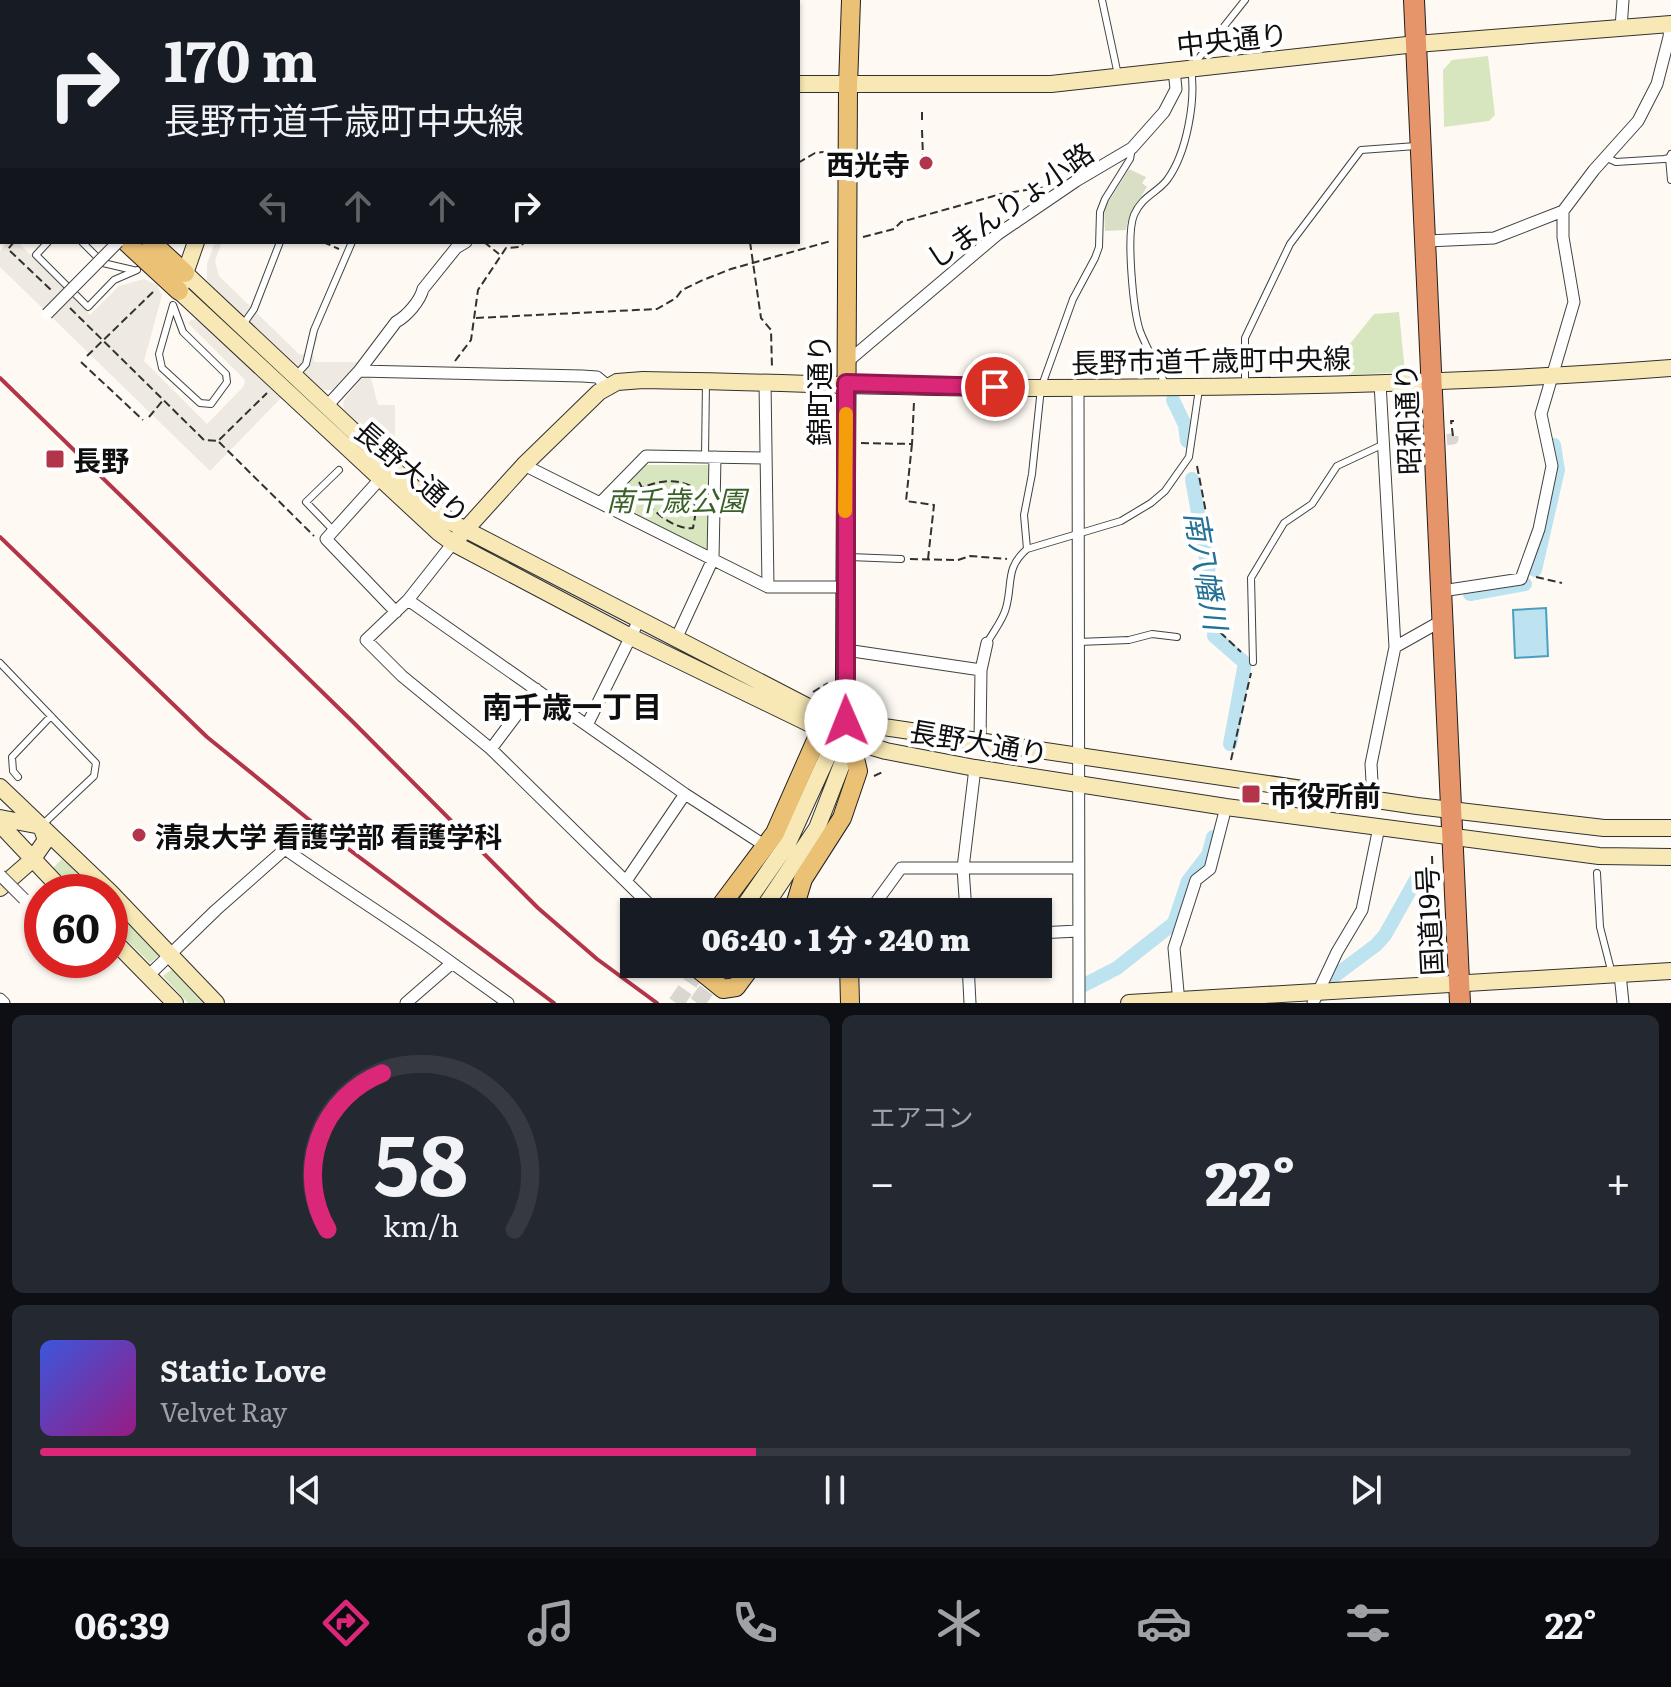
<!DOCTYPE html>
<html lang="ja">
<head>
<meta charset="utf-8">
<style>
	:root { --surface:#171b24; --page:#242831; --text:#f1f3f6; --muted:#9ea1a6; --line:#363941; --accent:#db2777 }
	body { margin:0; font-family:Literata,"Noto Sans JP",serif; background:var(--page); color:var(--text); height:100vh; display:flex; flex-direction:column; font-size:30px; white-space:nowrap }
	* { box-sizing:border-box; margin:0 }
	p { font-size:26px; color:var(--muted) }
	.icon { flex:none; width:44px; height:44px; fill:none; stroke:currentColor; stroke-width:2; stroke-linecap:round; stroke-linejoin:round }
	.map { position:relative; height:1003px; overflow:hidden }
	.details { display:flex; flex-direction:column; gap:12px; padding:12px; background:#0d0f14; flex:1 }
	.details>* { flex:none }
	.top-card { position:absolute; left:0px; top:0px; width:800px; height:244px; box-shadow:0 2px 6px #0004; background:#171b24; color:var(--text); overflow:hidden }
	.speed { position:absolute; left:24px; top:874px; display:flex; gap:16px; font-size:40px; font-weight:700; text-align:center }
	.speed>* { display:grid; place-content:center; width:104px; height:104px; border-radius:50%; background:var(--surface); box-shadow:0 2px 6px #0004; line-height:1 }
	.speed .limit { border:12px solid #d22; background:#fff; color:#111 }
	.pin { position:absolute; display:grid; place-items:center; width:68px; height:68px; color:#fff; margin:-34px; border:4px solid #fff; border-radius:50%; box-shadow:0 2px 8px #0007 }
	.me { position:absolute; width:88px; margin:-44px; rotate:359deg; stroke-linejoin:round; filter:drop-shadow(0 0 6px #0008) }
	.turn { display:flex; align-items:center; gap:28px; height:168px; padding:0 32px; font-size:36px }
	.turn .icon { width:104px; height:104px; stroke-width:2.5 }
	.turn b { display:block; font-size:56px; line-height:68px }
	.lanes { display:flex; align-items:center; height:76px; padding:0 32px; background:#0003; justify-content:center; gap:40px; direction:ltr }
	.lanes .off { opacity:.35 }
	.big { font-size:60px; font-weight:800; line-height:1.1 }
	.details .widget { flex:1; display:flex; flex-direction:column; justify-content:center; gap:12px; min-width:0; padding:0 28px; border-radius:12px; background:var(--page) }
	.details .dial { align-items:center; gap:0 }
	.dial svg { height:208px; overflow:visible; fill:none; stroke:var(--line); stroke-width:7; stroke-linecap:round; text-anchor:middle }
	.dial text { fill:var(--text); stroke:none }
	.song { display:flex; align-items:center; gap:24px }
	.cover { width:96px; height:96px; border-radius:12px; background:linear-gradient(135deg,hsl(230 70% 55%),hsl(310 70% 35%)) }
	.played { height:8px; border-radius:4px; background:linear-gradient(90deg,var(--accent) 45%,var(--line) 45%) }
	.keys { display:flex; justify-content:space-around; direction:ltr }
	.heat { display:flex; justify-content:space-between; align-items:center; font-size:44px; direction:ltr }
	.details .tiles { flex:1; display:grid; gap:12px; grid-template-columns:1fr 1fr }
	.widget:last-child { grid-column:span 2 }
	.trip { position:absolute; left:620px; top:898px; width:432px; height:80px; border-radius:0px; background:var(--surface); box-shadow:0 2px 6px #0004; font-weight:800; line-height:80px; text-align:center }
	.tabs { display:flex; height:128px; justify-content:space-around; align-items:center; background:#090b0e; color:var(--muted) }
	.tabs .icon { width:56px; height:56px }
	.tabs .active { color:var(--accent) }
	.tabs b { font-size:36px; color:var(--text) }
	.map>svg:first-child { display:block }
	.green { fill:#d8e6bf }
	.cemetery { fill:#d9dfc5 }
	.plaza { fill:#eeeae2 }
	.water { fill:#bde3f0; stroke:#4b9fc0; stroke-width:2 }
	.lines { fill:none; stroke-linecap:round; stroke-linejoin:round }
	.canal { stroke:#bde3f0; stroke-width:14 }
	.street-tunnel { stroke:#dad7d1; stroke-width:11; stroke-dasharray:11 5.5; stroke-linecap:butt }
	.secondary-tunnel { stroke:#dad7d1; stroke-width:16; stroke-dasharray:16 8; stroke-linecap:butt }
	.lane-casing { stroke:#424242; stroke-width:8 }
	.street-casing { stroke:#424242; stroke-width:13 }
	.secondary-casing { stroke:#313131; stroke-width:18 }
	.primary-casing { stroke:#202020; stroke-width:20 }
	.highway-casing { stroke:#202020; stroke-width:22 }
	.path { stroke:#313131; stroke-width:2; stroke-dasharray:8 4; stroke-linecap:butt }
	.lane { stroke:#fff; stroke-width:6 }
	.street { stroke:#fff; stroke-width:11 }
	.secondary { stroke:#f7e8b5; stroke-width:16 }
	.primary { stroke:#ebc176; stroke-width:18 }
	.highway { stroke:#e69469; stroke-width:20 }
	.rail { stroke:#b23549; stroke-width:4 }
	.street-bridge-casing { stroke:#424242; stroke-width:13; stroke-linecap:butt }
	.street-bridge { stroke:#fff; stroke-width:11 }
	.route-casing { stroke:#8e194d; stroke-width:20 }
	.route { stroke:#db2777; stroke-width:14 }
	.slow { stroke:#f59e0b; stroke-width:14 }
	.poi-dot { fill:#b23549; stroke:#fff; stroke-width:3 }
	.labels { text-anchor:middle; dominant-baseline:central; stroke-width:8; stroke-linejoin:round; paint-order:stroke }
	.street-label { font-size:28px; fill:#0f0f0f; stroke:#fff }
	.poi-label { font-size:28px; font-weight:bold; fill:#0f0f0f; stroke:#fff; text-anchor:start }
	.park-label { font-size:28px; font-style:italic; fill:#396126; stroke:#fff }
	.water-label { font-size:30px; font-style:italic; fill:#247195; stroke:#fff }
	.neighbourhood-label { font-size:30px; font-weight:bold; fill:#0f0f0f; stroke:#fff }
</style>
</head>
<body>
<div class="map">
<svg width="1671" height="1003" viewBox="0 0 1671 1003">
	<rect width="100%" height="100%" fill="#fefaf3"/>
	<path class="green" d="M1488 56 1495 115 1489 121 1444 127 1443 70 1452 60Z
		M1399 312 1405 372 1349 375V345L1374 314Z
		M646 465H708L711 473 710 548 705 552 611 504 610 500Z
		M62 859 98 892H77L53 868Z
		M110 905 159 955 150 963 110 924Z
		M175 967 210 1003H188L163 976Z"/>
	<path class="cemetery" d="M1129 169 1146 177 1142 183 1147 187 1129 217 1126 230 1105 231 1104 209Z"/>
	<path class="plaza" d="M8 242H18L90 315 119 286 144 279 157 285 162 295 144 361 207 424 244 386 245 380 188 323 191 320 199 319 283 396 210 471 0 267V251Z
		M215 242H222L215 261 219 276 300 355 306 353 310 340 318 336 313 352 314 362H358L332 390H323L281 354 211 286 207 280V264Z
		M370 374 378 405H395V447L391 453 344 410 343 402 364 375Z"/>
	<path class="water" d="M1546 608 1548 656 1515 658 1513 610Z"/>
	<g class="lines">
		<path class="canal" d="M1173 400 1185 425 1187 441
			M1192 479 1215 609 1214 636 1245 663 1230 744
			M1535 570 1558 470 1554 445
			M1470 594 1525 584
			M1332 978 1376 945 1385 935 1418 876
			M1084 985 1117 968 1174 923 1188 881 1208 855 1213 837"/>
		<path class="street-tunnel" d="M1418 437 1419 442 1453 439V436"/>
		<path class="secondary-tunnel" d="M676 1003 703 964
			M697 1003 725 964"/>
		<defs>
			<path id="lane" d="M1102 0 1118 75
				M322 2 324 0
				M1605 157 1616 162 1664 159 1669 158 1671 154
				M1669 158 1671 180
				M48 242 36 255 88 307 114 280 137 270
				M82 242 103 263 133 270
				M173 305 183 332 226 374 227 382 211 404 200 403 162 368 159 354Z
				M242 326 254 309 280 242
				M297 374 306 364 314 330 352 242
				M1245 385V338L1290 244 1361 150 1416 146
				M1166 386C1158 368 1147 349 1140 331 1133 310 1126 234 1134 215 1142 196 1157 193 1167 180 1187 153 1196 100 1191 68L1245 0
				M705 457 706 381
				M333 530 306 502 339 470
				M1027 549 1121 521 1151 503 1165 491 1189 457 1199 389
				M849 557 901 559
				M1078 642 1129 640 1152 634 1177 637
				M987 643C993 632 1003 620 1006 608 1013 583 1005 568 1027 549L1024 515 1032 474 1041 388 1073 299 1095 258 1099 247 1100 212 1105 199 1130 159 1132 148
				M1253 662 1251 578 1284 523 1312 504 1337 466 1384 444
				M0 663 96 763 94 776 41 826
				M18 777 13 771 12 757 51 716
				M1597 873 1600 927 1612 974"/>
			<path id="street" d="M105 2 111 0
				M475 2V0
				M628 2 629 0
				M1621 28 1623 0
				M0 38H2
				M0 97 2 96
				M1427 241 1494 238 1563 211 1594 170 1638 121 1657 84 1669 37 1670 25
				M847 362 998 234 1076 181 1132 148 1164 112 1176 89 1174 70
				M359 371 396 322C407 316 420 301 423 289L456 248 466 242
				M765 382 768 587
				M1380 383 1395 647
				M1078 387 1079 1003
				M327 406 359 371 582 376 597 377 609 387
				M524 465 768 587H845
				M380 479 326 539 396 612
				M600 503 646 456 766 458
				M453 543 408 600 366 640 402 676 491 749 657 912
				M1442 591 1521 579 1539 529 1552 466 1541 414 1574 302 1563 237V211
				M408 600 685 794 764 845
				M676 639 713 559 715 457
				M846 650 981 670
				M587 725 639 620
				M980 740 981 670 987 643
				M491 749 536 689
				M1373 799 1371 764 1395 647 1443 620
				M626 881 685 794
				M869 912 901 868H1078
				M966 912 963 868 975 768
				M1038 933 1078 931
				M452 963 508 1003
				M968 964 970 1003
				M1620 974 1623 1003
				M148 976 216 910 285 849C340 888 398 923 452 963L406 1003
				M0 999 4 1003
				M1179 1003 1174 948 1196 880 1210 869 1226 807
				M1313 1003 1337 952 1362 910 1379 827"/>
			<path id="secondary" d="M264 0V2
				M798 84H1051L1416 44 1671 24
				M196 242 179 291 438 532 453 543 631 637 835 736 886 751 975 768 1226 807 1599 856 1671 857
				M185 273 449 521 820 713 846 721 877 726 1417 806 1604 828H1671
				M458 538 524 465 599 392 617 382 643 380C776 382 909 388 1042 388 1252 388 1462 384 1671 368
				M0 787 110 892
				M0 818 41 826 46 840 32 860 0 888
				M0 824 64 892
				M110 892 216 1003
				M740 912 788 843 840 729
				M761 912 817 828 851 741
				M110 937 175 1003
				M1129 1003 1671 971"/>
			<path id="primary" d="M0 80 2 84
				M0 115 2 117
				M126 242 179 291
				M151 242 185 273
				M716 912 775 833 821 729
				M789 912 796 902 803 879 842 818 858 771 846 721 845 679 848 86 851 0
				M692 964 723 989 736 987 753 964
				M849 964 850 1003"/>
			<path id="highway" d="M1414 0 1460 1003"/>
		</defs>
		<use href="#lane" class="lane-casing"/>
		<use href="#street" class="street-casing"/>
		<use href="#secondary" class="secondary-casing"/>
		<use href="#primary" class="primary-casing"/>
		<use href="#highway" class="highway-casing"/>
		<path class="path" d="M159 0V2
			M768 2V0
			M922 112V121
			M922 130 923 157
			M798 163 815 153 830 151
			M863 237 894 229 901 222 1001 194 1045 187
			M14 242 8 249 51 290
			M323 242 339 249
			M484 242 499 254
			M750 242 761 318 771 330 772 368
			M70 308 204 440 218 441 267 393
			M476 318 657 309 676 298 682 290 703 280 731 269 831 241
			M87 356 155 290
			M455 361 471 340 478 290 506 248 519 247 525 242
			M81 362 143 420
			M149 417 164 399
			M1453 436 1451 421H1454
			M219 442 314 536
			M861 443 912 444 914 402
			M912 444 906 501 934 505 928 559
			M1197 466C1208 521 1218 575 1220 632L1241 652
			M639 482C644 490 644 501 651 507 661 518 679 530 693 528L696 511 691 486C674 478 660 481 643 487
			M910 559 958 560 970 556 1007 559
			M1536 577 1562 583
			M813 692 828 683
			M861 694 874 708
			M1231 760 1251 673
			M874 776 885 771
			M1432 856 1436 970"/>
		<use href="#lane" class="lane"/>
		<use href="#street" class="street"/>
		<use href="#secondary" class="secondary"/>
		<use href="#primary" class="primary"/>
		<use href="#highway" class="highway"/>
		<path class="rail" d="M0 378 353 722 538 908 597 959 657 1003
			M0 537 207 737 307 818 554 1003"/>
		<defs>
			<path id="street-bridge" d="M47 314 118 242
				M0 875 24 899"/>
		</defs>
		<use href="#street-bridge" class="street-bridge-casing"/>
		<use href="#street-bridge" class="street-bridge"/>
	</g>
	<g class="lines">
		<defs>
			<path id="route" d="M846 721V383L995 387"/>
		</defs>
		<use href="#route" class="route-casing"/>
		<use href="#route" class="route"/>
		<path class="slow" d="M845 511 846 414"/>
	</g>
	<g class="poi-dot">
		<circle cx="926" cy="163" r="8"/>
		<rect x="45" y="449" width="20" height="20" rx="4"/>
		<rect x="1241" y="784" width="20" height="20" rx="4"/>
		<circle cx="139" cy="835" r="8"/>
	</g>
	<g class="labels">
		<g class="street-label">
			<text transform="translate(1232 38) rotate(-6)">中央通り</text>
			<text transform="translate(1009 204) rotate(-35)">しまんりょ小路</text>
			<text transform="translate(1211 359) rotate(-1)">長野市道千歳町中央線</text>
			<text transform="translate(818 390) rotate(-90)">錦町通り</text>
			<text transform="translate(1406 419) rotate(-92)">昭和通り</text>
			<text transform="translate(413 471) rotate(41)">長野大通り</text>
			<text transform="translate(979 741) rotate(10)">長野大通り</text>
			<text transform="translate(1428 921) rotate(-93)">国道19号</text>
		</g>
		<g class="poi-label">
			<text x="910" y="163" text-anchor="end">西光寺</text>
			<text x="73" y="459">長野</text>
			<text x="1269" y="794">市役所前</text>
			<text x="155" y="835">清泉大学 看護学部 看護学科</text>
		</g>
		<g class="park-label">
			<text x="676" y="499">南千歳公園</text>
		</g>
		<g class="water-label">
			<text transform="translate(1208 570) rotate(80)">南八幡川</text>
		</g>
		<g class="neighbourhood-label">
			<text x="572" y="705">南千歳一丁目</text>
		</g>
	</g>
</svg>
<div class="speed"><div class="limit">60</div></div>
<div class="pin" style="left:995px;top:387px;background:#d93025"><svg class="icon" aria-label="arrive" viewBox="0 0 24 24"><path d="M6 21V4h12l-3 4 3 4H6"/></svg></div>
<svg class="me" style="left:846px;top:721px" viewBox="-20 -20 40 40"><circle r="19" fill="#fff"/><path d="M0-13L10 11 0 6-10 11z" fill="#db2777"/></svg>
<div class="trip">06:40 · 1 分 · 240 m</div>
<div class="top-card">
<div class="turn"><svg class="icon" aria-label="right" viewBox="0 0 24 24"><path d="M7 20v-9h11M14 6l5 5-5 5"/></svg><div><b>170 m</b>長野市道千歳町中央線</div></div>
<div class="lanes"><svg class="icon off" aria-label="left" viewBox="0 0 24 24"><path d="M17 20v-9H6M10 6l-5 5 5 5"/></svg><svg class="icon off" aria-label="ahead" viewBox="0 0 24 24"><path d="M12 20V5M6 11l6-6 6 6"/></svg><svg class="icon off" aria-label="ahead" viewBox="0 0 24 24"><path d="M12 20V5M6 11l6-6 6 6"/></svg><svg class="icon" aria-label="right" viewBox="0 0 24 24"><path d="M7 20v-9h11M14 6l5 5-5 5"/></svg></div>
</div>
</div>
<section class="details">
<div class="tiles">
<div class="widget dial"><svg viewBox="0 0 100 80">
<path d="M14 69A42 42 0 1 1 86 69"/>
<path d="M14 69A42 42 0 0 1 35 9" stroke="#db2777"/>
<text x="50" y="56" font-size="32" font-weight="700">58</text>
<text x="50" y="72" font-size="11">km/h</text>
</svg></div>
<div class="widget"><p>エアコン</p>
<div class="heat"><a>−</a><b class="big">22°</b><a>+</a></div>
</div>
<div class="widget">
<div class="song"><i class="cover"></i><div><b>Static Love</b><p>Velvet Ray</p></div></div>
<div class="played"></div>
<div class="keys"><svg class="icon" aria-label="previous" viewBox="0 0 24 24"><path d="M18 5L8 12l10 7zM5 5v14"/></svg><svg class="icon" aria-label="pause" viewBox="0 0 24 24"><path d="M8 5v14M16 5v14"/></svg><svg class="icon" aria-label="next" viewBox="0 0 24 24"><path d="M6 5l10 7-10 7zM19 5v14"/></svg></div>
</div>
</div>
</section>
<nav class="tabs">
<b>06:39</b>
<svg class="icon active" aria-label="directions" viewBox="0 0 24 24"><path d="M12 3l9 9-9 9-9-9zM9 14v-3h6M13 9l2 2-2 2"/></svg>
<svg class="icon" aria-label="music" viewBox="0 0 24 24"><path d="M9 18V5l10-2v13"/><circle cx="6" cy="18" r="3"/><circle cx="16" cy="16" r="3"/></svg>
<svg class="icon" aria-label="phone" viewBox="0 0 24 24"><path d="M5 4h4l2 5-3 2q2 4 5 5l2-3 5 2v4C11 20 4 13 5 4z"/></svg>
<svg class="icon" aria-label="climate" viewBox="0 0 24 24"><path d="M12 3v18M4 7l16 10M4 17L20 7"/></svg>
<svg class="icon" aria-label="car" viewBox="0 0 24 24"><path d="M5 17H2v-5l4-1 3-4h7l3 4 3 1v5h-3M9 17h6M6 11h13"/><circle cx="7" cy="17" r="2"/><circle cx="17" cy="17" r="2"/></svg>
<svg class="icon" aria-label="filters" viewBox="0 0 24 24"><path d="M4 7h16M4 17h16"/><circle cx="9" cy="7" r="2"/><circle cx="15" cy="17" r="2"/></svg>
<b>22°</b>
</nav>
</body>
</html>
